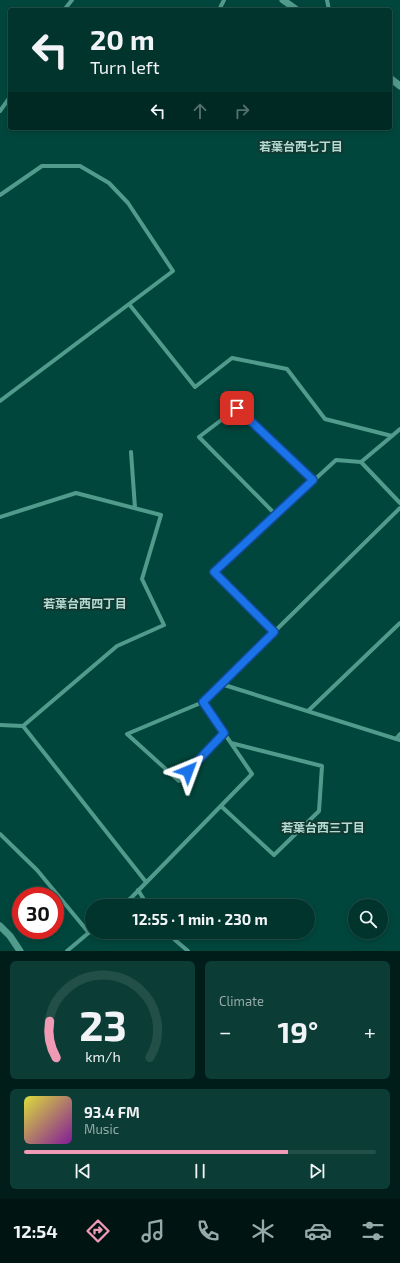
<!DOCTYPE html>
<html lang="en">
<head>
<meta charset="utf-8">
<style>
	:root { --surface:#01342d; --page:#0b3c35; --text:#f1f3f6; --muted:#96aaaa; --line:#234f49; --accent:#f09ab6 }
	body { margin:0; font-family:"Exo 2","Noto Sans JP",sans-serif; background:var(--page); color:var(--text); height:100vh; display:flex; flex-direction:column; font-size:15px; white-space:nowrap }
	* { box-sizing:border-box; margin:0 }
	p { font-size:13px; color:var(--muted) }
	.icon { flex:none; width:22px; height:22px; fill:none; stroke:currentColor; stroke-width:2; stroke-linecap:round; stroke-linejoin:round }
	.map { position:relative; height:951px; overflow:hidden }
	.drawer { display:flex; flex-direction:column; gap:10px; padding:10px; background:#011d19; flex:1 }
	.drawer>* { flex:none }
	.banner { position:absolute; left:8px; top:8px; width:384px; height:122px; border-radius:4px; box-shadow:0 2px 6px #0003,0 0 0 1px var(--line); background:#01342d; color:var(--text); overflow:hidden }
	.buttons { position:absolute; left:348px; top:899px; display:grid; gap:8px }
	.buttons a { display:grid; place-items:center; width:40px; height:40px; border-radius:50%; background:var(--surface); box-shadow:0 2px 6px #0003,0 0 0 1px var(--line); font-size:20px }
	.speed { position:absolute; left:12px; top:887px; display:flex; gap:8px; font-size:20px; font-weight:700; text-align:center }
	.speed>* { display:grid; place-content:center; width:52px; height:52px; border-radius:50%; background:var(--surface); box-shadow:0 2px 6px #0003,0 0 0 1px var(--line); line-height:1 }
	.speed .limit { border:6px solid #d22; background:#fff; color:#111 }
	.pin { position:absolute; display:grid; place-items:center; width:34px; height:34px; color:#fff; margin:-17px; border-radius:8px; box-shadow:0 2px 6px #0006 }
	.me { position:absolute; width:44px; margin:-22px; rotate:44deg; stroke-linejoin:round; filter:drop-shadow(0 0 3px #0008) }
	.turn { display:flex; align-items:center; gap:14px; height:84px; padding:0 16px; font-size:18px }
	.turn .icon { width:52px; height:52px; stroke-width:2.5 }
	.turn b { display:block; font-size:28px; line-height:34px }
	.lanes { display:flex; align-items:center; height:38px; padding:0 16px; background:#0003; justify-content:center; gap:20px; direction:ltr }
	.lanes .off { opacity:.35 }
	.big { font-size:30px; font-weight:700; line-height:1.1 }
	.drawer .widget { flex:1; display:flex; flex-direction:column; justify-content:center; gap:6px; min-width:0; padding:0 14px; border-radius:6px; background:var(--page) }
	.drawer .dial { align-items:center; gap:0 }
	.dial svg { height:104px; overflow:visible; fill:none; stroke:var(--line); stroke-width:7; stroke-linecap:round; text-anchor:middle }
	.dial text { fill:var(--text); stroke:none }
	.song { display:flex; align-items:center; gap:12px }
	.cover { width:48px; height:48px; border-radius:6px; background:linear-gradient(135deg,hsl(60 70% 55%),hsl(290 70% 35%)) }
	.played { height:4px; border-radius:2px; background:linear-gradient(90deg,var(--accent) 75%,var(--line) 75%) }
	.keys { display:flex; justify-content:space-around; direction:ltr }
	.heat { display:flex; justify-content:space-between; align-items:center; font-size:22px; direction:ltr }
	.drawer .tiles { flex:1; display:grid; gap:10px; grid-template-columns:1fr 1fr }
	.widget:last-child { grid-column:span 2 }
	.trip { position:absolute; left:85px; top:899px; width:230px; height:40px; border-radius:20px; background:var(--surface); box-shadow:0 2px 6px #0003,0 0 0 1px var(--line); font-weight:700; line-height:40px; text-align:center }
	.tab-bar { display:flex; height:64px; justify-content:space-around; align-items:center; background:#001512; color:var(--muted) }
	.tab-bar .icon { width:28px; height:28px }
	.tab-bar .on { color:var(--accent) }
	.tab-bar b { font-size:18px; color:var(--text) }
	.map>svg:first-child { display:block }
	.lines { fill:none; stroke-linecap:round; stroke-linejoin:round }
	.minor { stroke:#519b8c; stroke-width:4 }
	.tertiary { stroke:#519b8c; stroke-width:7 }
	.route-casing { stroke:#114b97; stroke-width:10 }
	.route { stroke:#1a73e8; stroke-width:7 }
	.labels { text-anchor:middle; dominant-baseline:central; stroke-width:4; stroke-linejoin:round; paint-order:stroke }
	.neighbourhood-label { font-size:12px; font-weight:bold; fill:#b7dbd2; stroke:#0f3931 }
</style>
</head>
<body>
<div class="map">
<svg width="400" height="951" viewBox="0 0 400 951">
	<rect width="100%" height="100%" fill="#01463c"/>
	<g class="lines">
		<path class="minor" d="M327 0 329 10
			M64 10 72 0
			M219 10 224 0
			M0 111 10 97
			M0 195 42 166H80L109 183 128 203 173 271 0 401
			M392 436 400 429
			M131 452 135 508
			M361 462 400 503
			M276 515 199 437 237 408 313 480
			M0 517 76 493 161 515 142 579 164 625 117 646 23 726 0 725
			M274 632 400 508
			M221 684 400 740
			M203 702 127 734 179 781 224 733
			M308 711 400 623
			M23 726 146 882
			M396 739 400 734
			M221 806 274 855 319 811 322 766 231 743
			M0 834 37 870 89 933
			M138 890 148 906
			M121 906 132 897 252 774 203 702 274 632 214 572 336 460 361 462 392 436 325 419 287 369 232 358 195 387 129 304
			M168 932 175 940 188 951
			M67 951 92 930"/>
		<path class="tertiary" d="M283 0 297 10
			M390 78 400 86
			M0 926 10 936 20 951"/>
	</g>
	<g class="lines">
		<defs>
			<path id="route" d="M188 771 224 733 203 702 274 632 214 572 313 480 237 408"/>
		</defs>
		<use href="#route" class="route-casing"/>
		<use href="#route" class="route"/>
	</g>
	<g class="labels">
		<g class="neighbourhood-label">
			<text x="301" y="146">若葉台西七丁目</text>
			<text x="85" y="603">若葉台西四丁目</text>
			<text x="323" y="827">若葉台西三丁目</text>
		</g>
	</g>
</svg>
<div class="buttons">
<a><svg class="icon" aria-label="search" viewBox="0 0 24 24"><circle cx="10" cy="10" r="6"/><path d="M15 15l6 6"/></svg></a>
</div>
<div class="speed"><div class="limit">30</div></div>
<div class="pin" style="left:237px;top:408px;background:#d93025"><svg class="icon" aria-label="arrive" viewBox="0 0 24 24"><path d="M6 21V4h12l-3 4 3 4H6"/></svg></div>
<svg class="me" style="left:188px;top:771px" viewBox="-20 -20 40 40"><path d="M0-17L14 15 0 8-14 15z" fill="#1a73e8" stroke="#fff" stroke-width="4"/></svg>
<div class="trip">12:55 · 1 min · 230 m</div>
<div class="banner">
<div class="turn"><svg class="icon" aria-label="left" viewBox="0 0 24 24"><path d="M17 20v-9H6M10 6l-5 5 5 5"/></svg><div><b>20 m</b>Turn left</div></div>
<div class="lanes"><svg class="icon" aria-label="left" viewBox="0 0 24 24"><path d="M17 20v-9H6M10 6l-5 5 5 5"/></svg><svg class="icon off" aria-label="ahead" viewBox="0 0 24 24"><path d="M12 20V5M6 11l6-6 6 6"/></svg><svg class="icon off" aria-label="right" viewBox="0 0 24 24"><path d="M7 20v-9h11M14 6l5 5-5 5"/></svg></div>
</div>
</div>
<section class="drawer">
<div class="tiles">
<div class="widget dial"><svg viewBox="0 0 100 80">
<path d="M14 69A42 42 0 1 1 86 69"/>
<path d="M14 69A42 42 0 0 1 9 41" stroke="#f09ab6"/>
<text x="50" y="56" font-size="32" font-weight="700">23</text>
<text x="50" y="72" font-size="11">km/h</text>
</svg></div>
<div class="widget"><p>Climate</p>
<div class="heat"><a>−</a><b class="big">19°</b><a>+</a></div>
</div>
<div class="widget">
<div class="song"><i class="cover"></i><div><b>93.4 FM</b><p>Music</p></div></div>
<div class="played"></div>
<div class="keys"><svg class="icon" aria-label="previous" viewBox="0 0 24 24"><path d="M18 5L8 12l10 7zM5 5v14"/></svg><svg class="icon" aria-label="pause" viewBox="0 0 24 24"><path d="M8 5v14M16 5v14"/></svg><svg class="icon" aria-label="next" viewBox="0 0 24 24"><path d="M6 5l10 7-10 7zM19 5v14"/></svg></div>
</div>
</div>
</section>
<nav class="tab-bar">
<b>12:54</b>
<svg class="icon on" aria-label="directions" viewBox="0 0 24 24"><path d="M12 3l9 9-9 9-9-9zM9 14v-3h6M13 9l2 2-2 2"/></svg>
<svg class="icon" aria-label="music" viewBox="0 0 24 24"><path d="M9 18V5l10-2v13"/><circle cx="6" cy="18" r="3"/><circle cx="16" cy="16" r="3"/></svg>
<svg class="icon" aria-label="phone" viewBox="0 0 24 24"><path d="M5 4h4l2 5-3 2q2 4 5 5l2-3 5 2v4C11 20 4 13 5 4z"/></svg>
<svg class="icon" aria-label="climate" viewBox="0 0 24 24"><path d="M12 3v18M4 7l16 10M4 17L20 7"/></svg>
<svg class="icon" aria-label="car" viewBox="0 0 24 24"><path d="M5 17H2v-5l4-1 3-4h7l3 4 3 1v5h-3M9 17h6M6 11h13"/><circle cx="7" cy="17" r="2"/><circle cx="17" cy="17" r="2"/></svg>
<svg class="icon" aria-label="filters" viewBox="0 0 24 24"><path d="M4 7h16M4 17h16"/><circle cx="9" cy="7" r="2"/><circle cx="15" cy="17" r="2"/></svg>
</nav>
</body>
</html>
